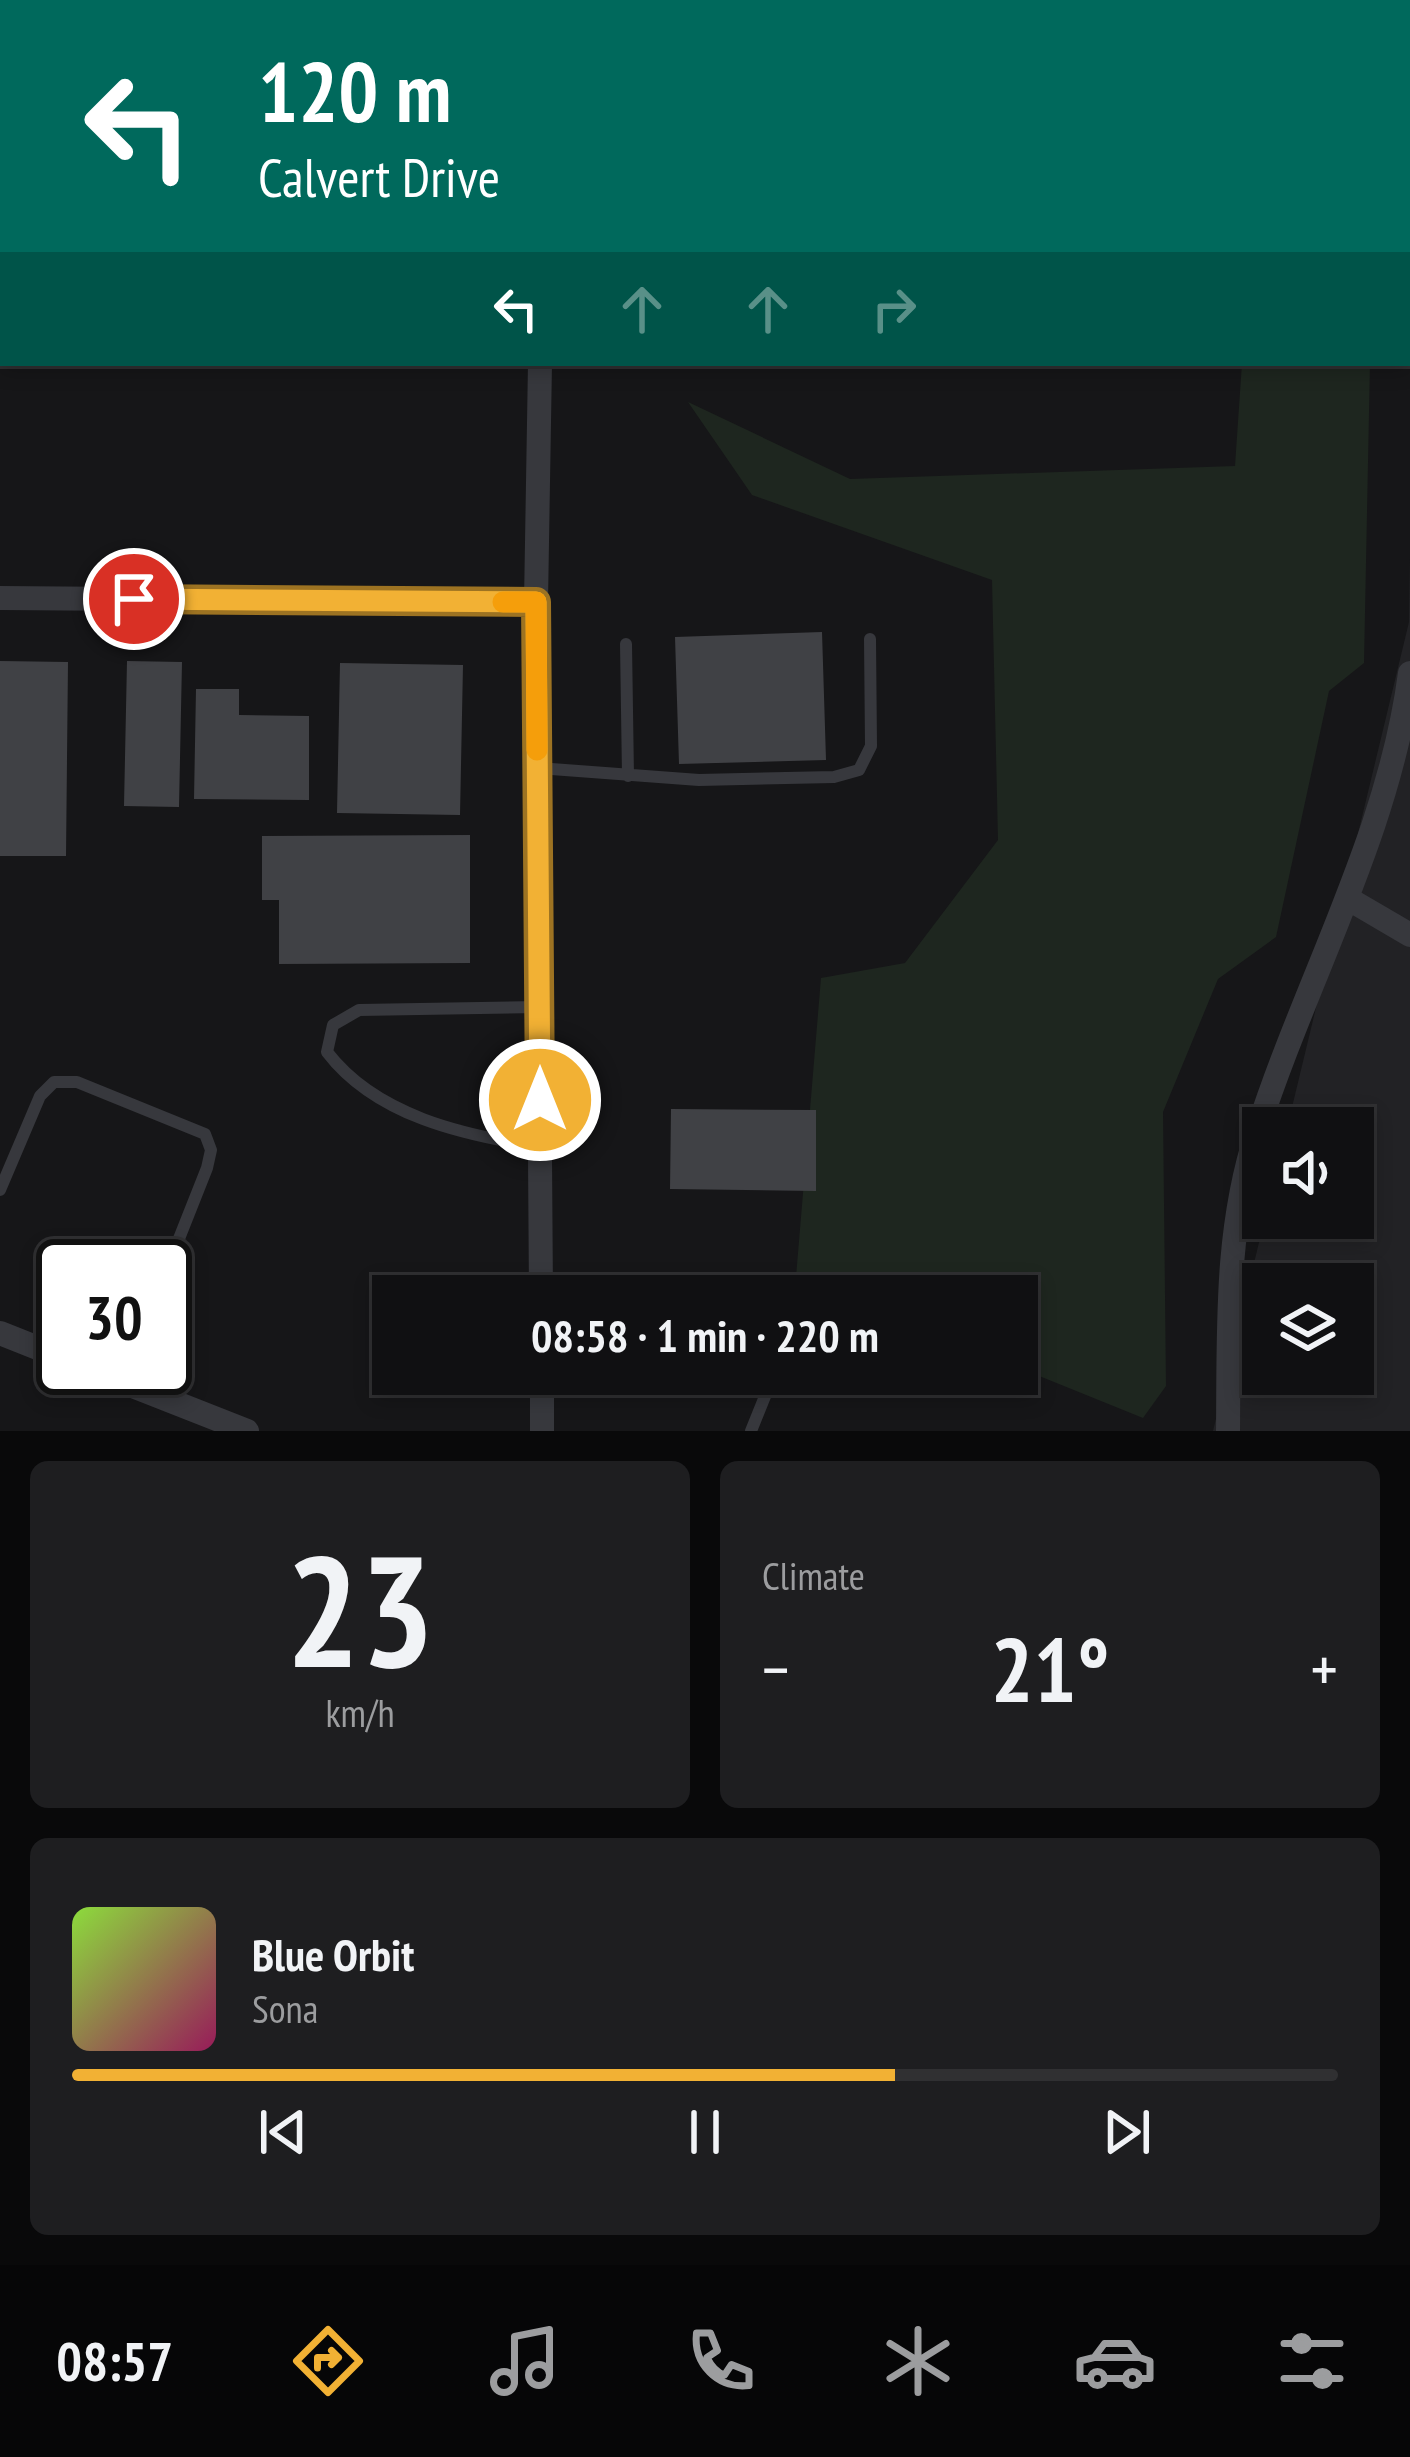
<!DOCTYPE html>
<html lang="en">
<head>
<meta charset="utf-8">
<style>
	:root { --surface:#101012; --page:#1e1e20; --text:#f1f3f6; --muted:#9c9d9f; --line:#303032; --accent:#f2b134 }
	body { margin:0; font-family:"PT Sans Narrow",sans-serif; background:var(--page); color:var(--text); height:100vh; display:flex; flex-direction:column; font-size:45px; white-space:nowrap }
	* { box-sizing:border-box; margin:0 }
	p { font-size:39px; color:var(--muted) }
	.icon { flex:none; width:66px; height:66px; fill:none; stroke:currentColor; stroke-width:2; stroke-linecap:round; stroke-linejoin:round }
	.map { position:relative; height:1431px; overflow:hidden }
	.panel { display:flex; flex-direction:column; gap:30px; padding:30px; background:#09090a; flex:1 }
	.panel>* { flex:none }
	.banner { position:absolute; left:0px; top:0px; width:1410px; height:366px; box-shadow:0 6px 18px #0003,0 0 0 3px var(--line); background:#00695c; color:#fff; overflow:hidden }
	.tools { position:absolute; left:1242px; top:1107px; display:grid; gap:24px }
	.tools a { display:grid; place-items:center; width:132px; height:132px; border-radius:0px; background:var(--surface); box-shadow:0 6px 18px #0003,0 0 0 3px var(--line); font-size:60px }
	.speed { position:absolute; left:36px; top:1239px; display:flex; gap:24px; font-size:60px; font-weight:700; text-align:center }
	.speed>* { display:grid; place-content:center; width:156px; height:156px; border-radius:50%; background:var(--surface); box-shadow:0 6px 18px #0003,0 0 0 3px var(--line); line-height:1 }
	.speed .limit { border:6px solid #111; border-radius:18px; background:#fff; color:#111 }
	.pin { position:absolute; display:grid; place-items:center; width:102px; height:102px; color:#fff; margin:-51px; border:6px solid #fff; border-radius:50%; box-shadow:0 3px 12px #0007 }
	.me { position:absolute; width:132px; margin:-66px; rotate:0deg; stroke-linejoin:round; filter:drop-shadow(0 0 9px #0008) }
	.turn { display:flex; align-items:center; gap:42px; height:252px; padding:0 60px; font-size:54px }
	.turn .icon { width:156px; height:156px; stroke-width:2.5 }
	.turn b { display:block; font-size:84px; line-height:102px }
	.lanes { display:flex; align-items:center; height:114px; padding:0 60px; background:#0003; justify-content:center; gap:60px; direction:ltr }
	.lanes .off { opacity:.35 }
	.big { font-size:90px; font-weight:700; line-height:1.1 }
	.panel .tile { flex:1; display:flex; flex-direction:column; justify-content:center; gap:18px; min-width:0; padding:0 42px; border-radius:18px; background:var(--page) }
	.panel .dial { align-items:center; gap:0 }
	.dial b { font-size:156px; line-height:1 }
	.song { display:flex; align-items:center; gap:36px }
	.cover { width:144px; height:144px; border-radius:18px; background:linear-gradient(135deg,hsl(90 70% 55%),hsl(330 70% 35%)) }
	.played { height:12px; border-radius:6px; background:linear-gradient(90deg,var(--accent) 65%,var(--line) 65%) }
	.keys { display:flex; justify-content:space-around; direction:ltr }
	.heat { display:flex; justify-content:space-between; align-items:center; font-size:66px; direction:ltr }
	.panel .tiles { flex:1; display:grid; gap:30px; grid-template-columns:1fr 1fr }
	.tile:last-child { grid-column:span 2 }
	.trip { position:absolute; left:372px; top:1275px; width:666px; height:120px; border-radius:0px; background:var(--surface); box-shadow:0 6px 18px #0003,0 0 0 3px var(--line); font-weight:700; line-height:120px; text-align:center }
	.dock { display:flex; height:192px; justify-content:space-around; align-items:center; background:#060607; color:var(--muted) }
	.dock .icon { width:84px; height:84px }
	.dock .on { color:var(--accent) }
	.dock b { font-size:54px; color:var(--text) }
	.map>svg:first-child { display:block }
	.built { fill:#222225; fill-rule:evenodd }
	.green { fill:#1e261f }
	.building { fill:#404145 }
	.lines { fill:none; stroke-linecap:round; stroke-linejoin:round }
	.service { stroke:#37383d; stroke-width:12 }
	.minor { stroke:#37383d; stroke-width:24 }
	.route-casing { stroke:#9d7322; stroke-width:30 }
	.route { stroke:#f2b134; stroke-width:21 }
	.slow { stroke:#f59e0b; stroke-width:21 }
</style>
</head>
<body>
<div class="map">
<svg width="1410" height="1431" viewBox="0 0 1410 1431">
	<rect width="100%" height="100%" fill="#161618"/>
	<path class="built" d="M1410 559V1431H1213L1265 1218H1353V1128H1287L1409 622ZM1263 1284H1353V1374H1263Z"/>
	<path class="green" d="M1156 0H1376L1156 3Z
		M1242 363H1370L1364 663 1329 691 1276 937 1218 979 1163 1112 1166 1386 1143 1418 1017 1367V1296H843L796 1277 821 978 905 963 998 840 992 580 752 495 688 402 850 479 1235 466Z"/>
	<path class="building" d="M822 632 826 760 679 764 675 637Z
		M0 661 68 662 66 856H0Z
		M127 661 182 662 179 807 124 806Z
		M340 663 463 665 460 815 337 813Z
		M196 689H239V715L309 716V800L194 799Z
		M470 835V963L279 964V900H262V836Z
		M671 1109 816 1110V1191L670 1189Z"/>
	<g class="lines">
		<path class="service" d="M664 3V0
			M626 644 628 776
			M538 768 699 780 834 777 859 770 871 746 870 639
			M539 1147C463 1135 376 1116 327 1052L333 1025 359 1010 539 1007
			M0 1190 40 1096 54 1082H77L205 1134 211 1150 207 1168 165 1274
			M868 1374 907 1390
			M751 1431 774 1374"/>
		<path class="minor" d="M547 3V0
			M540 363 536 602 541 1296
			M0 598 536 602
			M1347 898 1410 935
			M0 1333 63 1358
			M87 1368 247 1431
			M542 1374V1431
			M1228 1431C1229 1330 1225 1229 1257 1132 1306 979 1389 834 1410 673"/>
	</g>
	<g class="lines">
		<defs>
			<path id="route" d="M134 599 536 602 540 1100"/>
		</defs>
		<use href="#route" class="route-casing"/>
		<use href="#route" class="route"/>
		<path class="slow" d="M503 602H536L537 750"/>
	</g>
</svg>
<div class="tools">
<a><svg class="icon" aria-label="sound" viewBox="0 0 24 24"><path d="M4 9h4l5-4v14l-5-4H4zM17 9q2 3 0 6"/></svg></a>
<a><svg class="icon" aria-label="layers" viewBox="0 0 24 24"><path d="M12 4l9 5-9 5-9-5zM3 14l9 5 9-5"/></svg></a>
</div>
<div class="speed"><div class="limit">30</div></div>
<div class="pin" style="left:134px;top:599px;background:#d93025"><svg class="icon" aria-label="arrive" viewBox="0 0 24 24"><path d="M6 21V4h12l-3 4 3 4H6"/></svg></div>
<svg class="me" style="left:540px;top:1100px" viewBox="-20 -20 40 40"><circle r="17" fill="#f2b134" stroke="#fff" stroke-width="3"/><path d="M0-11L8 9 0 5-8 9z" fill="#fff"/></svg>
<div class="trip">08:58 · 1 min · 220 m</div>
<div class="banner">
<div class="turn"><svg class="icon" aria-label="left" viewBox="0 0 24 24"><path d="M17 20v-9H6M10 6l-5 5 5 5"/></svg><div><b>120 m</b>Calvert Drive</div></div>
<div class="lanes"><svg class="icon" aria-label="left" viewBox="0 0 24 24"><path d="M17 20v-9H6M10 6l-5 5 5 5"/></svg><svg class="icon off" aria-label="ahead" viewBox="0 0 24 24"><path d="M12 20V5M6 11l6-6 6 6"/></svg><svg class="icon off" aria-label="ahead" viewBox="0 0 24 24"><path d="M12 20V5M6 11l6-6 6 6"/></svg><svg class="icon off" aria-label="right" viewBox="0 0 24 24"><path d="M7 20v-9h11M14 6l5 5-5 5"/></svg></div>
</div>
</div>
<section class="panel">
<div class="tiles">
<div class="tile dial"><b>23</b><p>km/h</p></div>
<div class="tile"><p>Climate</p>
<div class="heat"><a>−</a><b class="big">21°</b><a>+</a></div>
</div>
<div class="tile">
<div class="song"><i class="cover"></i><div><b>Blue Orbit</b><p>Sona</p></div></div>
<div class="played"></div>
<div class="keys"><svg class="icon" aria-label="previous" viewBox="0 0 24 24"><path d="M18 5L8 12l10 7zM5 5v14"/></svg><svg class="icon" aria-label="pause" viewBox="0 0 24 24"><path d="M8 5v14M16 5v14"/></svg><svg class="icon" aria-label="next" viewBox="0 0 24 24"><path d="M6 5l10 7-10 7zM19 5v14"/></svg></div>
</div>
</div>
</section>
<nav class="dock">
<b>08:57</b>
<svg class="icon on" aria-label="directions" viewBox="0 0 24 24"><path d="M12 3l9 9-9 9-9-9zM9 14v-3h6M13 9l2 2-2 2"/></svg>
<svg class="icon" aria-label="music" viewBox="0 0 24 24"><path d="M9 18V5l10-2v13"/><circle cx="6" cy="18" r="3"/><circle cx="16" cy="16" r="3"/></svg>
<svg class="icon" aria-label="phone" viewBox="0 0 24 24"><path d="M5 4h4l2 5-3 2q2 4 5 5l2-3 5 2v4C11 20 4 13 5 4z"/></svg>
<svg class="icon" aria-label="climate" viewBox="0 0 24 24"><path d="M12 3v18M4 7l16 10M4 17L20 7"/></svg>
<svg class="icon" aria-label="car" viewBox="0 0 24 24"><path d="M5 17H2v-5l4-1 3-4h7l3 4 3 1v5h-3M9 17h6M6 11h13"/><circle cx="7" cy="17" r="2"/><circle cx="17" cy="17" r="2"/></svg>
<svg class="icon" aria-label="filters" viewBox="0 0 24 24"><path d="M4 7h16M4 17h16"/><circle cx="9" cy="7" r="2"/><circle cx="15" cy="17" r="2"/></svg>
</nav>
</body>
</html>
